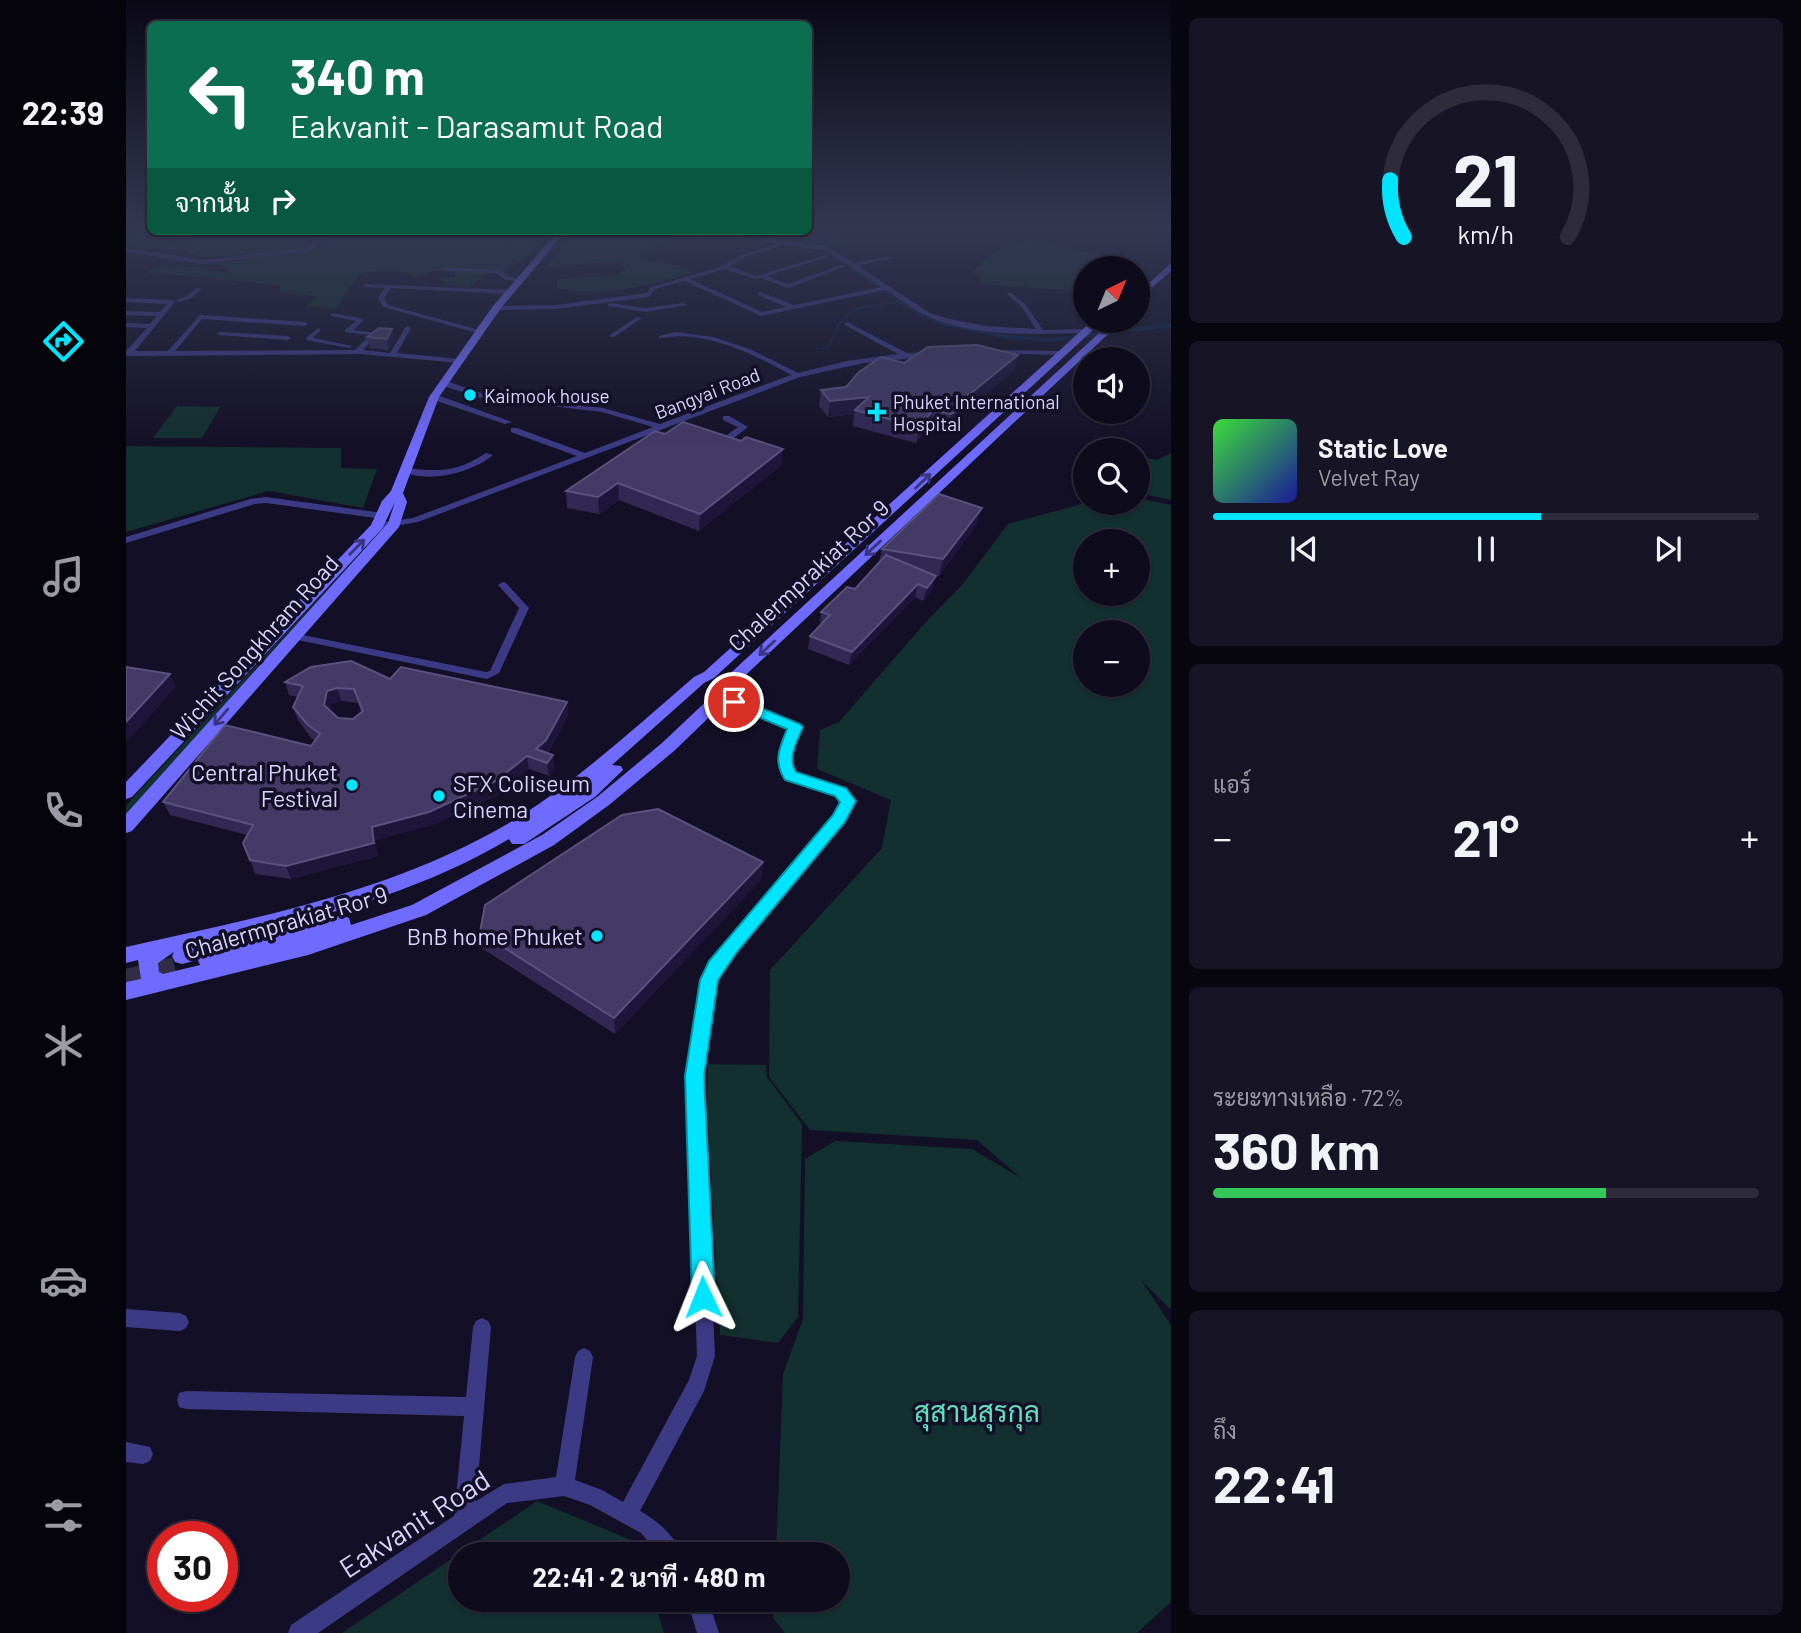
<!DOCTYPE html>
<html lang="th">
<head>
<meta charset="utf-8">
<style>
	:root { --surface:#0e0b1c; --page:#171425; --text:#f1f3f6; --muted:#9b9ba3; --line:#2e2b3b; --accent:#00e5ff }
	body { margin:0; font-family:Barlow,Sarabun,sans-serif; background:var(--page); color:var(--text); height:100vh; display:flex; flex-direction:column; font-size:26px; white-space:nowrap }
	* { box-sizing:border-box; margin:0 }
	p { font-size:23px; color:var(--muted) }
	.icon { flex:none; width:38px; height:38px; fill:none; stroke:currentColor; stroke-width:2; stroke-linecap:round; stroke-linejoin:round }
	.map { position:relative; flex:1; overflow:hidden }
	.panel { display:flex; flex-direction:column; gap:18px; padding:18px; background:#08060f; width:630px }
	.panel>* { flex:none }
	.top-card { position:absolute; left:21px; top:21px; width:665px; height:214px; border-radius:10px; box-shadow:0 2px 5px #0004,0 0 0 2px var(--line); background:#0b6e4f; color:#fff; overflow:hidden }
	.needle { width:46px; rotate:43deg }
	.fabs { position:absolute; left:947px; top:256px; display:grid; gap:14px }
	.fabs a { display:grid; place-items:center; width:77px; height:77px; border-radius:50%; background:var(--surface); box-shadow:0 2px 5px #0004,0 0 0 2px var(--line); font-size:35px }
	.speed { position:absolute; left:21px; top:1521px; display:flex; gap:14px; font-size:35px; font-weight:700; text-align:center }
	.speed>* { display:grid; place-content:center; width:91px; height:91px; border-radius:50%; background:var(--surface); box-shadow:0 2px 5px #0004,0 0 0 2px var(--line); line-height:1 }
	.speed .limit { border:10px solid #d22; background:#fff; color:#111 }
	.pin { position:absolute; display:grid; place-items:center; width:60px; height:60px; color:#fff; margin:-30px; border:4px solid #fff; border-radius:50%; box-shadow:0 2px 7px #0007 }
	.me { position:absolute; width:77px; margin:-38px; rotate:358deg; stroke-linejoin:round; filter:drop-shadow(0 0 5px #0008) }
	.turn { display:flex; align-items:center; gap:24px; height:147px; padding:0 28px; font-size:32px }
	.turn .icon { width:91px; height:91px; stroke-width:2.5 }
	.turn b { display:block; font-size:49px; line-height:60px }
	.then { display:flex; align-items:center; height:66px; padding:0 28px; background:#0003; gap:14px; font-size:26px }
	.big { font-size:52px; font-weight:700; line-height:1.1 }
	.panel .widget { flex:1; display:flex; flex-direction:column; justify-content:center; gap:10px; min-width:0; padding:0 24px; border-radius:10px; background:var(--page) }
	.panel .dial { align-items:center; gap:0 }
	.dial svg { height:182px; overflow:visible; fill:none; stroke:var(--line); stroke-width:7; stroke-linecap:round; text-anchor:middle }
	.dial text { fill:var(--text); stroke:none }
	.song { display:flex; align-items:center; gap:21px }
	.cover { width:84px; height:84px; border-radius:10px; background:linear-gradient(135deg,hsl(120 70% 55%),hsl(240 70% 35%)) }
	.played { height:7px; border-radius:4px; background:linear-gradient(90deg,var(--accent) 60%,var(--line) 60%) }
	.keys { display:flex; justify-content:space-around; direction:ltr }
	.heat { display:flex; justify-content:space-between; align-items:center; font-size:38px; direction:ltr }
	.charge { height:10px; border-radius:5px; background:linear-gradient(90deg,#34c759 72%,var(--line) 0) }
	.trip { position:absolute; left:322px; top:1542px; width:402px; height:70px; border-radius:35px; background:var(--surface); box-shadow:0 2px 5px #0004,0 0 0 2px var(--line); font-weight:700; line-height:70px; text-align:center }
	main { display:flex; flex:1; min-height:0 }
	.dock { display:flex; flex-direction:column; width:126px; justify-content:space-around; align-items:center; background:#06040b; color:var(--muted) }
	.dock .icon { width:49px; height:49px }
	.dock .selected { color:var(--accent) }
	.dock b { font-size:32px; color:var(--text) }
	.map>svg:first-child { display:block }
	.green { fill:#12302f; fill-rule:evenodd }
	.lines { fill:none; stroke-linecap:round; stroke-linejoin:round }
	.stream { stroke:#0c2248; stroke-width:2 }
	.canal { fill:#0c2248; fill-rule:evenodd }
	.river { fill:#0c2248; fill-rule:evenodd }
	.secondary-tunnel { stroke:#312d47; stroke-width:20; stroke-dasharray:20 10; stroke-linecap:butt }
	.pedestrian { stroke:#3d3a85; stroke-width:4.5 }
	.minor { fill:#3d3a85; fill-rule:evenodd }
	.tertiary { fill:#3d3a85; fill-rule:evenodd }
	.secondary { fill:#6f6bff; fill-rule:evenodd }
	.wall { fill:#312854; fill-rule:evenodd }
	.shaded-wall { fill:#1d163a }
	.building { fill:#433a66; stroke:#5a527e; stroke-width:2; fill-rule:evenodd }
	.oneway { stroke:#38347d }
	.route { fill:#00e5ff; stroke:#0095a6; stroke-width:2 }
	.poi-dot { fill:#00e5ff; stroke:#130f26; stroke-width:2.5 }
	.labels { text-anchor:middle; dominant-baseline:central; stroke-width:7; stroke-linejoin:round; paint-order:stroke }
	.far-street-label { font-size:19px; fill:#d9d4ff; stroke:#130f26 }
	.far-poi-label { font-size:19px; fill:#d9d4ff; stroke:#130f26; text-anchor:start }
	.street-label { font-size:23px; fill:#d9d4ff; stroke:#130f26 }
	.poi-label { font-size:23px; fill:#d9d4ff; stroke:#130f26; text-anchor:end }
	.near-park-label { font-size:28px; fill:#5fe0c0; stroke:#130f26 }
	.near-street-label { font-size:28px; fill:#d9d4ff; stroke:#130f26 }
</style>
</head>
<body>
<main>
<nav class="dock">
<b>22:39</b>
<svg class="icon selected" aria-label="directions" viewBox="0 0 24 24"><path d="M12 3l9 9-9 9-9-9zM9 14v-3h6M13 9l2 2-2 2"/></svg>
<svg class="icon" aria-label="music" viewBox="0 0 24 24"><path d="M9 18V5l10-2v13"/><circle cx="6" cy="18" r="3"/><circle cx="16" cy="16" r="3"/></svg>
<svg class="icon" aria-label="phone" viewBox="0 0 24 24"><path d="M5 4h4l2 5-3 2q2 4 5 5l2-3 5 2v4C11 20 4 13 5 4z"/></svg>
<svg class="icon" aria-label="climate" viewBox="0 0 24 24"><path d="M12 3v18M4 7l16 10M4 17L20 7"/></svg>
<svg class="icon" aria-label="car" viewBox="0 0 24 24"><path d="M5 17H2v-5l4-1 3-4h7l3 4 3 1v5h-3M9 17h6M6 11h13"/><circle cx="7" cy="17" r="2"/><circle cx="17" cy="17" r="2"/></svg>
<svg class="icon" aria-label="filters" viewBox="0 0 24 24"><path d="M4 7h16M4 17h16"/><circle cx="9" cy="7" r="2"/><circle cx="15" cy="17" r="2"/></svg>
</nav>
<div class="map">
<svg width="1045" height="1633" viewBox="0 0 1045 1633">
	<rect width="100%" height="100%" fill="#130f26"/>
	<path class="green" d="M0 228 33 239 22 250 0 245Z
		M147 231H414L418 236 402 257 380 270 360 274 343 288 317 282 313 279 331 277 328 271H305L290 278C273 266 254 270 234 274L209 309 180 306 192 297 154 292 155 285 19 272C32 267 53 266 68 267 80 268 90 273 106 273L99 267 86 263 119 260 124 255 77 257 61 254 59 247 33 250 35 246C57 240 79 232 102 232 118 232 131 233 147 231Z
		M450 231H517L547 239C534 247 521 248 511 258L554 266 565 272C528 287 470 297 430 288L432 279 482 276 500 271 495 263H468L418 269Z
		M906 239 993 260 1002 268H959V291L860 285 847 272 866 253Z
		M51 406 94 407 76 438H27Z
		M0 446 215 448V468L251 469 237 508 143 491 0 532Z
		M1045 453V500L1012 493V456L1031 460Z
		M1012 498 1045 505V1310L1015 1280 1045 1325V1602L1011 1633H659L647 1618 648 1600H712V1554H650L657 1374 677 1319 679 1159 709 1141 846 1149 895 1178 851 1140 684 1130 643 1077 644 970 756 848 765 800 691 769 694 730 713 722 798 624 836 585 882 524 963 502H1012ZM959 541H1012V593H959ZM959 632H1012V684H959Z
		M255 531H256L133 665 0 817V806L15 789Z
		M582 1064 640 1065 641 1077 676 1124 672 1317 652 1343 594 1335 581 1096Z
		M411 1501 510 1542 514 1554H334V1600H528L538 1633H216Z"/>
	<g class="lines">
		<path class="stream" d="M696 349 703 346C718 303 736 308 776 301"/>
		<path class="canal" d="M556 231H570L672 245 670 246Z
			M723 266H727L797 314 823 324 883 335 925 338 1045 323V327L925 342 883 339 820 326 793 316 723 268Z"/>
		<path class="river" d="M705 224H713L718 241C702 249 680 246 666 236L670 231H679L676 235 693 240 708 239Z"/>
		<path class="secondary-tunnel" d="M0 979 57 965"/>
		<path class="pedestrian" d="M682 229 703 228
			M681 231 679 234 689 237"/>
		<path class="minor" d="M207 231H215L194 241 185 251 77 264 0 252V248L77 260 181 248 190 239Z
			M542 231H555L582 237 579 239Z
			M568 231H584L700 246 728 263 765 256V258L732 266 804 313 823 319 860 326 910 329 895 306 881 294 884 292 899 304 917 330 960 329 963 331 960 333C908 334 849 338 801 316 786 309 773 298 760 290L635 316 558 281 529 289 523 297 430 309 370 310 367 308 370 306 430 305 521 293 525 287 594 267 615 255 652 244 654 247 619 257 604 266 630 276 700 255 705 256 641 276 662 284 715 265 720 266 662 288 635 278 628 279 599 269 564 279 636 312 660 307 632 295V293L634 292 668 305 756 287 698 250Z
			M316 267 374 270 382 276 396 280 393 282 378 279 372 274 314 270Z
			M237 284 383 290 386 292 383 294 265 288 258 298 262 305 357 331 358 332 355 334 257 307 252 298 259 288 239 287Z
			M71 288 76 289 65 298 53 302 50 300 61 296Z
			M0 298 46 300 49 302 9 351H42L74 315 179 322 182 324 179 326 76 319 49 351 229 350 244 335 219 332V330L230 321 205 316V314L207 313 237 319V321L227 330 251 333V335L237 350 264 353 279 328 282 326 285 328 271 353 333 359 337 361 333 363 235 354 3 356 0 355V351L21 328 0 327V323L24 324 31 316 0 315V311L34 312 41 304 0 302Z
			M484 303 519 308 558 303 561 305 519 312 482 306V304Z
			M511 317 516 318 488 337H484V335Z
			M721 322 781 353 806 352 810 354 806 356 738 363 674 377 292 522 251 529 247 526 251 523 287 518 451 456 385 432V428H391L459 453 527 427 476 412 417 405 375 393V389L418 401 477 408 534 424 665 375C635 358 601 341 566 337 554 335 544 338 533 338V336L549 332 587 337 626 350 672 373 721 361 772 354 719 325 718 324Z
			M192 328 195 330 187 338 226 346 223 348 180 340V338Z
			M94 332 162 336 165 338 162 340 92 335 91 334Z
			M863 350 936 351 940 353 936 355 861 353 859 352Z
			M314 381H320L388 404 381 406 314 385Z
			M305 395H311L386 422 379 424 305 399Z
			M597 416H603L622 427 604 441H598V437L612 427 597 420Z
			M360 453 367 455C346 473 301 484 276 471L280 468C313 472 331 472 360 453Z
			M377 582 380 583 403 608 373 673 361 679 167 639 162 636 167 633 360 672 364 671 393 608 372 585Z
			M595 692 673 724C676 742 661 755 668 773L719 789 728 801 718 821 595 969 590 980 576 1076 589 1356 578 1391 514 1511C531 1520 549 1536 556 1554H533L515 1533 464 1505 438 1496 381 1503 192 1633H162L165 1625 328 1516 338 1416 60 1409 53 1407 51 1400 53 1393 60 1391 340 1397 347 1327 350 1321 356 1318 362 1321 365 1327 350 1501 378 1484 430 1477 449 1357 452 1351 458 1348 464 1351 467 1357 449 1480 476 1490 497 1502 563 1380 571 1356 560 1076 576 980 584 962 709 816 716 801 711 795 660 779 653 763 663 729 591 699 590 696Z
			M0 1309 54 1313 60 1316 63 1322 60 1328 54 1331 0 1327Z
			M0 1442 24 1447 27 1454 24 1461 17 1464 0 1462Z
			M561 1600H582L593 1633H571Z"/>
		<path class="tertiary" d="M140 497 257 513 262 516 257 519 140 503 129 504 0 543V537L124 499Z"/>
		<path class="secondary" d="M432 231H440L375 308 313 397 277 493 281 502 273 527 6 831 0 833V814L262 523 269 502 256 529 6 797 0 799V782L245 525 256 501 265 491 303 397 367 306Z
			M1045 263V271L1012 300V293Z
			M967 320H978L588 678 578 683 486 765 495 766 497 770 469 797 398 844H386L383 839C296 891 196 917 98 940L103 945 216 915 223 918 225 925 286 905 416 835 471 797 536 743 589 693 596 681 973 333 990 320H1002L979 337 607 687 601 700 548 751 483 805 428 845 300 915 182 955 0 1000V982L15 979 12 960 0 963V947C135 917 274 890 393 817 456 777 512 725 568 677L578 672ZM48 952 46 956 49 962 56 964 72 960 74 965 37 974 33 972 32 963Z"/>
	</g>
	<path class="wall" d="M253 328 268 341 263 350 244 348 241 337Z
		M778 363 888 371 834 414 833 420 827 427 822 430 804 426 790 443 727 426 728 414 702 417 693 406 695 390 720 387Z
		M529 431 656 465 573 531 493 500 473 514 441 508 440 491Z
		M851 524 813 576 807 575V589L797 601 789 597 723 665 682 649 684 636 694 625 695 612 729 589 753 562 756 549Z
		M264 679 441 702 442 715 422 753 429 769 423 776 403 769 372 795 306 825 249 840 252 856 165 879 129 874 124 860 121 835 44 815 37 802 185 746 189 741 185 738 172 720 167 707 172 697 163 695 159 682ZM215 701 232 703 235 712 227 719 212 718 204 710 205 704Z
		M637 862 635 880 489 1034 357 949 354 932Z"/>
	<path class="shaded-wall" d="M266 329 268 341 263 350 261 339Z
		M892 355 888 371 834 414 833 420 827 427 822 430 825 414 834 402Z
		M743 397 729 410 728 414 702 417 704 401Z
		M807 410 804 426 790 443 794 427Z
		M657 449 656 465 573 531 574 514Z
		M492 483 493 500 473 514 472 497Z
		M856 508 851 524 813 576 817 559Z
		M810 576 807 589 797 601 801 588Z
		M792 584 789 597 723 665 726 652Z
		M44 674 50 687 0 743V722Z
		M211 688 215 701 205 704 202 719 198 705 201 691Z
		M441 702 442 715 421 754 410 749Z
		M427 755 429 769 423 776 421 763Z
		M401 756 403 769 372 795 306 825 249 840 252 856 165 879 160 866Z
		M637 862 635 880 489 1034 488 1018Z"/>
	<path class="building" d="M253 328 266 329 261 339 241 337Z
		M851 345 892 355 834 402 836 404 831 411 825 414 807 410 794 427 729 410 743 397 704 401 695 390 720 387 733 372 755 357 778 363 802 347Z
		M557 422 615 441 620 437 657 449 574 514 492 483 472 497 440 491 529 431 539 434Z
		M813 494 856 508 817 559 756 549Z
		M760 555 810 576 801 588 792 584 726 652 684 636 704 615 695 612 721 587 729 589Z
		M225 661 264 679 275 667 441 702 420 740 410 749 427 755 421 763 401 756 370 781 303 812 246 827 248 843 160 866 124 860 117 843 127 825 37 802 99 725 185 746 194 734 181 724 167 707 177 686 159 682 185 667ZM211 688 228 689 237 711 227 719 212 718 198 705 201 691Z
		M0 667 44 674 0 722Z
		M532 809 637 862 488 1018 354 932 359 905 496 815Z"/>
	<defs><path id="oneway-shaft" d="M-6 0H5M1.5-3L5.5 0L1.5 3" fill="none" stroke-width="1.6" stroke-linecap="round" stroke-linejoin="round" transform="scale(1.75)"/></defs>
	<g class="oneway">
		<use href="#oneway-shaft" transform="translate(797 481) rotate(-44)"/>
		<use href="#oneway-shaft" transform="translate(231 547) rotate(-46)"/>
		<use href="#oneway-shaft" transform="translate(747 548) rotate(137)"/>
		<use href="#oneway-shaft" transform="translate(641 648) rotate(137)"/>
		<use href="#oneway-shaft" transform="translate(95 717) rotate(131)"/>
	</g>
	<linearGradient id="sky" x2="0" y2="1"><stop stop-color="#0a0815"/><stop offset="0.5" stop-color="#333752"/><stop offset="1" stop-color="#333752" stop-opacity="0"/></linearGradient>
	<rect width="1045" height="452" fill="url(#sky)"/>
	<path class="route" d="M608 697 674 724 677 727C671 741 661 758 670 772L720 788 730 801 719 822 611 952 592 980 578 1076 589 1297 585 1305 577 1308 569 1305 566 1297 559 1076 574 980 583 961 707 815 714 802 709 796 659 780C647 761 653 749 661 729L603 705 601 702Z"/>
	<g class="poi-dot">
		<circle cx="344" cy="395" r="7"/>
		<path d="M747.5 401.5h7v7h7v7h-7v7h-7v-7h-7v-7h7z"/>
		<circle cx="226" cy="785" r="7"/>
		<circle cx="313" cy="796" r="7"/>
		<circle cx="471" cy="936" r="7"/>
	</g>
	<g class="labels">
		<g class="far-street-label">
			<text transform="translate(581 393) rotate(-21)">Bangyai Road</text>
		</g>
		<g class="far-poi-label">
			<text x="358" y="395">Kaimook house</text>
			<text x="767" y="401">Phuket International<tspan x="767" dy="22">Hospital</tspan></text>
		</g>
		<g class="street-label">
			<text transform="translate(682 575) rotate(-43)">Chalermprakiat Ror 9</text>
			<text transform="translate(128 647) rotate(-48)">Wichit Songkhram Road</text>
			<text transform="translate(160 922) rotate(-16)">Chalermprakiat Ror 9</text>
		</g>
		<g class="poi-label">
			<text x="212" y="772">Central Phuket<tspan x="212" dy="26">Festival</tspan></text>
			<text x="327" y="783" text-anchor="start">SFX Coliseum<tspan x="327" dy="26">Cinema</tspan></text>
			<text x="457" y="936">BnB home Phuket</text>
		</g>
		<g class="near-park-label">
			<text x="851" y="1411">สุสานสุรกุล</text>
		</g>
		<g class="near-street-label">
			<text transform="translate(288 1523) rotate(-33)">Eakvanit Road</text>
		</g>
	</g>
</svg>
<div class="fabs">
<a><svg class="needle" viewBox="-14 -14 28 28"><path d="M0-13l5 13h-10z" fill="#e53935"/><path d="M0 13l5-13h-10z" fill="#9b9ba3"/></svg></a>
<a><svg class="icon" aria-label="sound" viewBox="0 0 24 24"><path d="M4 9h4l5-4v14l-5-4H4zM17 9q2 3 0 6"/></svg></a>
<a><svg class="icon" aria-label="search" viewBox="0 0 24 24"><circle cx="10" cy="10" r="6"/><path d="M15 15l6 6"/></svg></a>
<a>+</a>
<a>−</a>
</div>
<div class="speed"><div class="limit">30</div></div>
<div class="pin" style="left:608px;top:702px;background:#d93025"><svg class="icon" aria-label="arrive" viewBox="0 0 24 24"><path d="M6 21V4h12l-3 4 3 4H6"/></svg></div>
<svg class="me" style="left:577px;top:1297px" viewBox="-20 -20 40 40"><path d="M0-17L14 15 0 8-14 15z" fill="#00e5ff" stroke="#fff" stroke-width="4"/></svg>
<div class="trip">22:41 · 2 นาที · 480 m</div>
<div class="top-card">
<div class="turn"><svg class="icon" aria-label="left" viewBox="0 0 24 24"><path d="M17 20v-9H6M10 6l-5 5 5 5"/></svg><div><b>340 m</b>Eakvanit - Darasamut Road</div></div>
<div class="then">จากนั้น<svg class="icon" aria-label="right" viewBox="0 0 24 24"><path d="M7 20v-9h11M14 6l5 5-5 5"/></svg></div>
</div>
</div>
<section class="panel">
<div class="widget dial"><svg viewBox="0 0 100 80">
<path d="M14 69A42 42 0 1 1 86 69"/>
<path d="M14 69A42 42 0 0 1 8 44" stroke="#00e5ff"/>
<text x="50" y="56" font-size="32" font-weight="700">21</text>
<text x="50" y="72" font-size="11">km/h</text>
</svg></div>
<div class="widget">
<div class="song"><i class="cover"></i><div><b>Static Love</b><p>Velvet Ray</p></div></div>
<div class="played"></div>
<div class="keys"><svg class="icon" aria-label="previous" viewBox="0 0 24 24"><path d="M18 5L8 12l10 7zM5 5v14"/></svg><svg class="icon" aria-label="pause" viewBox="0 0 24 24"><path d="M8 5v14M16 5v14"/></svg><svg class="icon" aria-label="next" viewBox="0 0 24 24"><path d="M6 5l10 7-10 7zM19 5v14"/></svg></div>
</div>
<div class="widget"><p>แอร์</p>
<div class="heat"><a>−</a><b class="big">21°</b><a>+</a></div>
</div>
<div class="widget"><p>ระยะทางเหลือ · 72%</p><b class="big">360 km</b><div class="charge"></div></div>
<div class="widget"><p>ถึง</p><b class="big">22:41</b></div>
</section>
</main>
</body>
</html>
